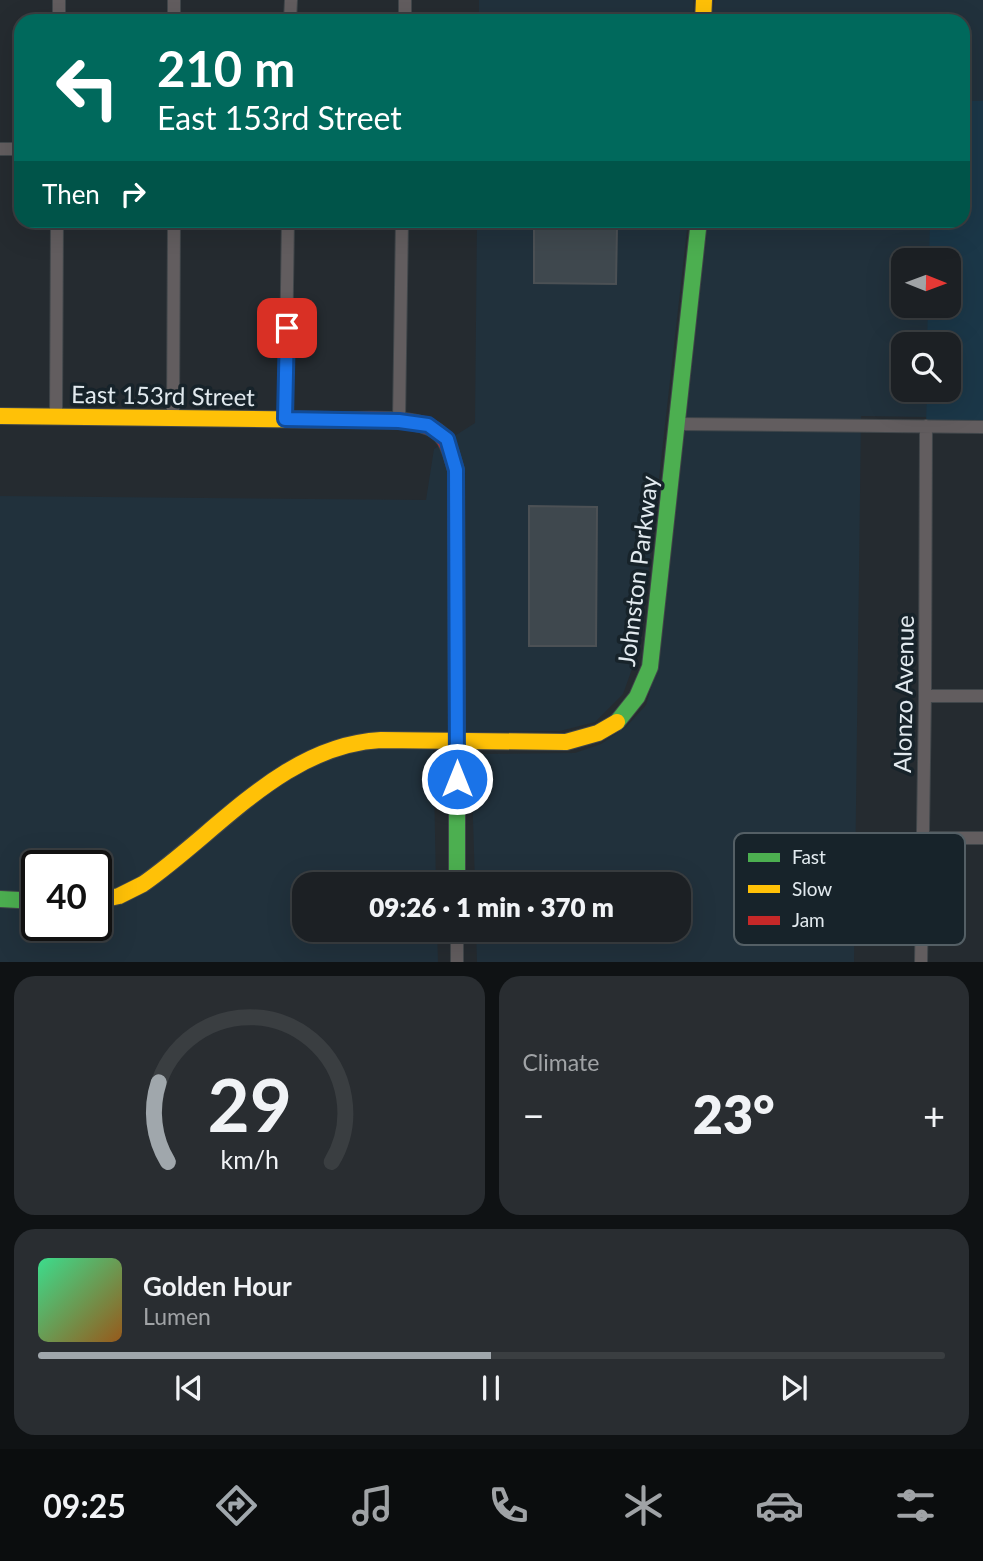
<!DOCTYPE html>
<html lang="en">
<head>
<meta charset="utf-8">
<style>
	:root { --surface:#1c2024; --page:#292d31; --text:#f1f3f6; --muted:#a0a3a6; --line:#3a3e41; --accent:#a0a7ac }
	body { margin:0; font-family:Lato,sans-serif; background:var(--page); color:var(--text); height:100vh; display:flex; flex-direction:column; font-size:26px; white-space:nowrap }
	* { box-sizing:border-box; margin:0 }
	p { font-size:23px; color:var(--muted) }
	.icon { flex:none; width:38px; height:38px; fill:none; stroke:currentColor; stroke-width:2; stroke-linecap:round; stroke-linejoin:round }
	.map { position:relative; height:962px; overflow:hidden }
	.panel { display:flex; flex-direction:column; gap:14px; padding:14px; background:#0f1214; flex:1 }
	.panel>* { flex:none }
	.banner { position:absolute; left:14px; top:14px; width:956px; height:214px; border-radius:21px; box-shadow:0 7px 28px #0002,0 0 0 2px var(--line); background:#00695c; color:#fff; overflow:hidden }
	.needle { width:46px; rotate:91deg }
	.controls { position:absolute; left:891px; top:248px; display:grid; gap:14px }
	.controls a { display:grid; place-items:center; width:70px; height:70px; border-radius:14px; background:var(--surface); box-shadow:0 7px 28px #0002,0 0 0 2px var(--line); font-size:35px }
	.speed { position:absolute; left:21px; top:850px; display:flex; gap:14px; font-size:35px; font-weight:700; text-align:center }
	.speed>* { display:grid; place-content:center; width:91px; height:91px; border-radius:50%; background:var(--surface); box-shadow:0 7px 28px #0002,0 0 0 2px var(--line); line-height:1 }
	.speed .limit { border:4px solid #111; border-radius:10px; background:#fff; color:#111 }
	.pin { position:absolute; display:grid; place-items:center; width:60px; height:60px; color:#fff; margin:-30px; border-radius:14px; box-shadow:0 4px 10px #0006 }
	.me { position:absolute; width:77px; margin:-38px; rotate:0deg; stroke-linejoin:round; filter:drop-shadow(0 0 5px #0008) }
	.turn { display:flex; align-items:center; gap:24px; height:147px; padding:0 28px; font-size:32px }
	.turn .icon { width:91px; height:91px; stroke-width:2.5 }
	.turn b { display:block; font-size:49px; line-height:60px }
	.then { display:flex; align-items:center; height:66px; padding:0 28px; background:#0003; gap:14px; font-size:26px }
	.big { font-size:52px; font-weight:800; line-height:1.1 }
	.panel .widget { flex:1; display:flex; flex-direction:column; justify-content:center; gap:10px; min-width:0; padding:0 24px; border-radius:21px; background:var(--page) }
	.panel .dial { align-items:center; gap:0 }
	.dial svg { height:182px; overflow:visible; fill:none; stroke:var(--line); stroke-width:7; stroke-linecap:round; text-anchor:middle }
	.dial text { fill:var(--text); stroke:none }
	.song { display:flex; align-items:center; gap:21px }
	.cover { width:84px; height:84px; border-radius:10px; background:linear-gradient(135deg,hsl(150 70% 55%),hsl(30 70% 35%)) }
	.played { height:7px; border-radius:4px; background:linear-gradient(90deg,var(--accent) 50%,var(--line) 50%) }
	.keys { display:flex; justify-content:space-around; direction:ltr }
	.heat { display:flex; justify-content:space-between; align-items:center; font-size:38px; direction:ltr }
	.panel .tiles { flex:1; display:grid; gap:14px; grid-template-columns:1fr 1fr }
	.widget:last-child { grid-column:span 2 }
	.trip { position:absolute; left:292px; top:872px; width:399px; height:70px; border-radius:21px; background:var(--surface); box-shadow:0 7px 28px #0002,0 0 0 2px var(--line); font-weight:800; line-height:70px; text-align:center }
	.tab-bar { display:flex; height:112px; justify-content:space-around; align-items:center; background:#0b0d0e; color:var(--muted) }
	.tab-bar .icon { width:49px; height:49px }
	.tab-bar .current { color:var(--accent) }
	.tab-bar b { font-size:32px; color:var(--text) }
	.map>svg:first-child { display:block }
	.built { fill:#21313c; fill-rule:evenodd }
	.green { fill:#1b3748 }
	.building { fill:#3f484e; stroke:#4c5155; stroke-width:2 }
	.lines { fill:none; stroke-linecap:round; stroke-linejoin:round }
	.street-casing { stroke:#40464a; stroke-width:14 }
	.fast-casing { stroke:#40464a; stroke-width:18 }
	.slow-casing { stroke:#40464a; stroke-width:18 }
	.jam-casing { stroke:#40464a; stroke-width:18 }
	.street { stroke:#625d5f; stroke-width:12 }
	.fast { stroke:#4caf50; stroke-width:16 }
	.slow { stroke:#ffc107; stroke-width:16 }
	.jam { stroke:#c62828; stroke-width:16 }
	.route-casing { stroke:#114b97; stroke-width:18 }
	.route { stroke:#1a73e8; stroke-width:12 }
	.labels { text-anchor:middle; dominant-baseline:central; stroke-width:7; stroke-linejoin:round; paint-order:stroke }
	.street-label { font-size:24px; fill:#e2eaef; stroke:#17232a }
	.key { fill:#17232a; stroke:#545f65; stroke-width:2 }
	.key-label { font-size:19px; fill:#e2eaef }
</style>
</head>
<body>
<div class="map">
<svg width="983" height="963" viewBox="0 0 983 963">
	<rect width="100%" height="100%" fill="#252b30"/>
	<path class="built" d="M479 0H693V21H479Z
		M715 0H983V101H963L962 21H933V18L712 17Z
		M477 221H688L649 567 637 655 623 694 595 722 560 731 433 732 436 884H304V929H437L438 962 0 963V496L426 500 434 449 475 423ZM37 866H96V926H37Z
		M708 221H931L930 261H903V306H929L928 345H903V390H927V417L861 416 854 962H477L476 929H679V884H475L471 754 575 753 601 744 626 727 646 705 660 657Z"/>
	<path class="green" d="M712 17 933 18V21H712Z
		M963 101H983V427L926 426 927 390H948V345H927L928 306H948V261H929L930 221 962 220Z"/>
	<path class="building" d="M534 220H637V227L617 226 616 284 534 283Z
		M529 506 597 507 596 646H529Z"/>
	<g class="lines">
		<defs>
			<path id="street" d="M59 21V0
				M174 21V0
				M290 21 291 0
				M405 21V0
				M0 149H21
				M56 415 57 220
				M173 417 174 220
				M285 419 288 220
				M399 421 402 220
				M678 424 983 427
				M925 696H983
				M922 838H983
				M457 963V929
				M921 963 925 696 926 426"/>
			<path id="fast" d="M617 722 637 697 650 667 699 220
				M457 729V884
				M0 899 37 901"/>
			<path id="slow" d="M703 21 704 0
				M0 416 334 420
				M96 901 119 896 143 884C218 832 284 745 381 740L566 742 598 733 617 722"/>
			<path id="jam" d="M334 420C361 421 422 414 441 435 450 444 452 458 456 470L457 729"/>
		</defs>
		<use href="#street" class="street-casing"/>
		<use href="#fast" class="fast-casing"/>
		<use href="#slow" class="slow-casing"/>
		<use href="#jam" class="jam-casing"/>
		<use href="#street" class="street"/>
		<use href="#fast" class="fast"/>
		<use href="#slow" class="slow"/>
		<use href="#jam" class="jam"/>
	</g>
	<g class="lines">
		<defs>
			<path id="route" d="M287 328 285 419 399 421 428 425 447 439 456 470 457 779"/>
		</defs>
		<use href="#route" class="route-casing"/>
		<use href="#route" class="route"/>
	</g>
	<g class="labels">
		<g class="street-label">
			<text transform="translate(163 395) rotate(1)">East 153rd Street</text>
			<text transform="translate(637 571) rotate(-83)">Johnston Parkway</text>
			<text transform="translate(903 694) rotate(-89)">Alonzo Avenue</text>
		</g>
	</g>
	<rect x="734" y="833" width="231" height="112" rx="10" class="key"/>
	<rect x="748" y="853" width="32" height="9" fill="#4caf50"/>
	<rect x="748" y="885" width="32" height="8" fill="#ffc107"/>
	<rect x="748" y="916" width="32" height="9" fill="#c62828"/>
	<g class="key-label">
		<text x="792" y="864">Fast</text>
		<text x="792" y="896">Slow</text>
		<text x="792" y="927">Jam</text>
	</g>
</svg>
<div class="controls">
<a><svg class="needle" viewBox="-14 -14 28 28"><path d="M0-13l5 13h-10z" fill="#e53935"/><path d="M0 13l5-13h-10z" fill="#a0a3a6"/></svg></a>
<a><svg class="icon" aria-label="search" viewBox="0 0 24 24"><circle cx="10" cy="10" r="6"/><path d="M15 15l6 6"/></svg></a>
</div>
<div class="speed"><div class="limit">40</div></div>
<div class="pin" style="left:287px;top:328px;background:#d93025"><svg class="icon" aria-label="arrive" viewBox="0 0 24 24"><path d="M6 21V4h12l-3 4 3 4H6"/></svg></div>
<svg class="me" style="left:457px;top:779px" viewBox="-20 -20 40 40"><circle r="17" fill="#1a73e8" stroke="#fff" stroke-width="3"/><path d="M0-11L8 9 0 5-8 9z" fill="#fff"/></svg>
<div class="trip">09:26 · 1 min · 370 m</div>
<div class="banner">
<div class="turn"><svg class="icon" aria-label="left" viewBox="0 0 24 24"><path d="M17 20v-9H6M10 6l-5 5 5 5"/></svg><div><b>210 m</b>East 153rd Street</div></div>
<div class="then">Then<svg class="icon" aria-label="right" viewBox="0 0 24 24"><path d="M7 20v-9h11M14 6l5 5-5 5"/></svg></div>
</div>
</div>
<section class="panel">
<div class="tiles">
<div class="widget dial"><svg viewBox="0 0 100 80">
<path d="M14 69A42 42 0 1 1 86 69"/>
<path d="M14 69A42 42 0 0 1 10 34" stroke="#a0a7ac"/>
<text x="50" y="56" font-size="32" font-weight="700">29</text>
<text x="50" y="72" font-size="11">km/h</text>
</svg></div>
<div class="widget"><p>Climate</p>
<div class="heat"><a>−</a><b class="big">23°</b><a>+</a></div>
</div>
<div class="widget">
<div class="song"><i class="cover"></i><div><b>Golden Hour</b><p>Lumen</p></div></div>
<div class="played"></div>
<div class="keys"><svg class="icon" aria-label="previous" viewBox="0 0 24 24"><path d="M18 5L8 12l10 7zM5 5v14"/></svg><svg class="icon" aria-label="pause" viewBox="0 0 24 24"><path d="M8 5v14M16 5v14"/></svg><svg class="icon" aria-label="next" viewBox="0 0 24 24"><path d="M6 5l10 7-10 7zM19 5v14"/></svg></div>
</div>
</div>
</section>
<nav class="tab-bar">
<b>09:25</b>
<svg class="icon current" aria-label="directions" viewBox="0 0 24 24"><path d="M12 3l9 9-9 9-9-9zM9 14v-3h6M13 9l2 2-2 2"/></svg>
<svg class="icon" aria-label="music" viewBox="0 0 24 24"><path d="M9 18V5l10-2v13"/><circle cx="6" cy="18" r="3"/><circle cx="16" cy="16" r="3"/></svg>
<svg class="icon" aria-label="phone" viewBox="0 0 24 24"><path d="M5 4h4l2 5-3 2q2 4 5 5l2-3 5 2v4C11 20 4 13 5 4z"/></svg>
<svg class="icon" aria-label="climate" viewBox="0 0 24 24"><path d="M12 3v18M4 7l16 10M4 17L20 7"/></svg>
<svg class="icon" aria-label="car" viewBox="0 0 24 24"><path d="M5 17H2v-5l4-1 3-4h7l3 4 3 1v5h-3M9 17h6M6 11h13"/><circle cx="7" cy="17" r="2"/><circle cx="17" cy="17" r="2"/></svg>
<svg class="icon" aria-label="filters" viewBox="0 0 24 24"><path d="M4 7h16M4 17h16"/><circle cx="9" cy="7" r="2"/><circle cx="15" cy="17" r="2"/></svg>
</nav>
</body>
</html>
